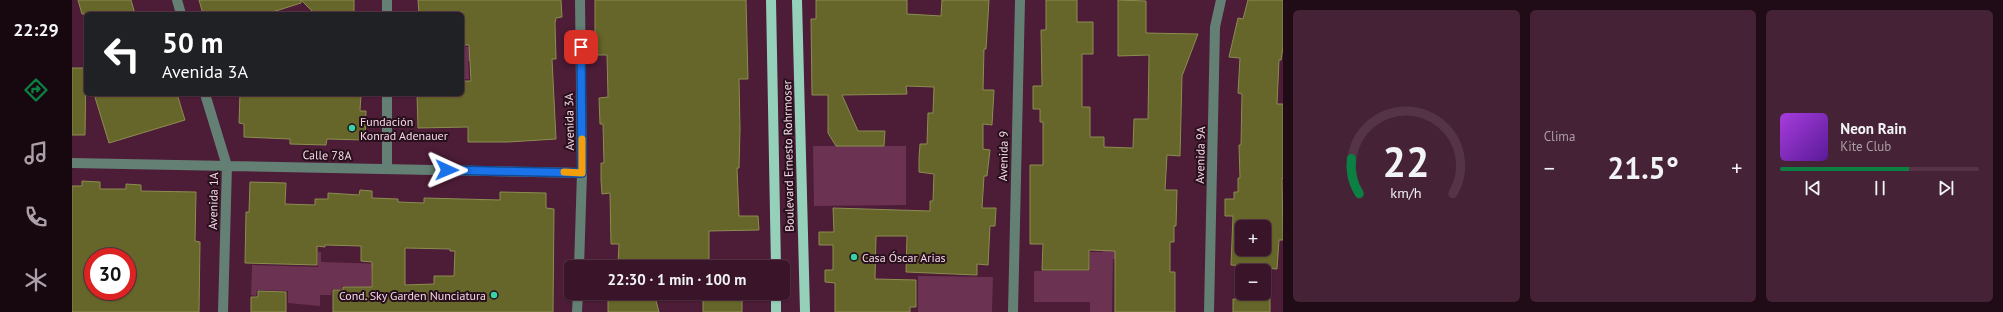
<!DOCTYPE html>
<html lang="es">
<head>
<meta charset="utf-8">
<style>
	:root { --surface:#3a1529; --page:#452235; --text:#f1f3f6; --muted:#ab9fa8; --line:#543446; --accent:#0b8043 }
	body { margin:0; font-family:"PT Sans",sans-serif; background:var(--page); color:var(--text); height:100vh; display:flex; flex-direction:column; font-size:15px; white-space:nowrap }
	* { box-sizing:border-box; margin:0 }
	p { font-size:13px; color:var(--muted) }
	.icon { flex:none; width:22px; height:22px; fill:none; stroke:currentColor; stroke-width:2; stroke-linecap:round; stroke-linejoin:round }
	.map { position:relative; flex:1; overflow:hidden }
	.panel { display:flex; flex-direction:column; gap:10px; padding:10px; background:#200c17; width:720px }
	.panel>* { flex:none }
	.hud { position:absolute; left:12px; top:12px; width:380px; height:84px; border-radius:6px; box-shadow:0 1px 3px #0004,0 0 0 1px var(--line); background:#202124; color:#fff; overflow:hidden }
	.controls { position:absolute; left:1163px; top:220px; display:grid; gap:8px }
	.controls a { display:grid; place-items:center; width:36px; height:36px; border-radius:6px; background:var(--surface); box-shadow:0 1px 3px #0004,0 0 0 1px var(--line); font-size:20px }
	.speed { position:absolute; left:12px; top:248px; display:flex; gap:8px; font-size:20px; font-weight:700; text-align:center }
	.speed>* { display:grid; place-content:center; width:52px; height:52px; border-radius:50%; background:var(--surface); box-shadow:0 1px 3px #0004,0 0 0 1px var(--line); line-height:1 }
	.speed .limit { border:6px solid #d22; background:#fff; color:#111 }
	.pin { position:absolute; display:grid; place-items:center; width:34px; height:34px; color:#fff; margin:-17px; border-radius:8px; box-shadow:0 2px 6px #0006 }
	.me { position:absolute; width:44px; margin:-22px; rotate:91deg; stroke-linejoin:round; filter:drop-shadow(0 0 3px #0008) }
	.turn { display:flex; align-items:center; gap:14px; height:84px; padding:0 12px; font-size:18px }
	.turn .icon { width:52px; height:52px; stroke-width:2.5 }
	.turn b { display:block; font-size:28px; line-height:34px }
	.big { font-size:30px; font-weight:700; line-height:1.1 }
	.panel .tile { flex:1; display:flex; flex-direction:column; justify-content:center; gap:6px; min-width:0; padding:0 14px; border-radius:6px; background:var(--page) }
	.panel .dial { align-items:center; gap:0 }
	.dial svg { height:104px; overflow:visible; fill:none; stroke:var(--line); stroke-width:7; stroke-linecap:round; text-anchor:middle }
	.dial text { fill:var(--text); stroke:none }
	.song { display:flex; align-items:center; gap:12px }
	.cover { width:48px; height:48px; border-radius:6px; background:linear-gradient(135deg,hsl(280 70% 55%),hsl(270 70% 35%)) }
	.played { height:4px; border-radius:2px; background:linear-gradient(90deg,var(--accent) 65%,var(--line) 65%) }
	.keys { display:flex; justify-content:space-around; direction:ltr }
	.heat { display:flex; justify-content:space-between; align-items:center; font-size:22px; direction:ltr }
	.panel .tiles { flex:1; display:grid; gap:10px; grid-template-columns:repeat(3,1fr) }
	.trip { position:absolute; left:492px; top:260px; width:226px; height:40px; border-radius:6px; background:var(--surface); box-shadow:0 1px 3px #0004,0 0 0 1px var(--line); font-weight:700; line-height:40px; text-align:center }
	main { display:flex; flex:1; min-height:0 }
	.menu { display:flex; flex-direction:column; width:72px; justify-content:space-around; align-items:center; background:#170810; color:var(--muted) }
	.menu .icon { width:28px; height:28px }
	.menu .on { color:var(--accent) }
	.menu b { font-size:18px; color:var(--text) }
	.map>svg:first-child { display:block }
	.green { fill:#6c3251 }
	.building { fill:#66652a; stroke:#8c8d51; fill-rule:evenodd }
	.lines { fill:none; stroke-linecap:round; stroke-linejoin:round }
	.minor { stroke:#648075; stroke-width:10 }
	.major { stroke:#95d1ba; stroke-width:10 }
	.route-casing { stroke:#114b97; stroke-width:10 }
	.route { stroke:#1a73e8; stroke-width:7 }
	.slow { stroke:#f59e0b; stroke-width:7 }
	.poi-dot { fill:#35d4a7; stroke:#26101b; stroke-width:1.5 }
	.labels { text-anchor:middle; dominant-baseline:central; stroke-width:4; stroke-linejoin:round; paint-order:stroke }
	.poi-label { font-size:12px; fill:#f8d7e6; stroke:#26101b; text-anchor:start }
	.street-label { font-size:12px; fill:#f8d7e6; stroke:#26101b }
</style>
</head>
<body>
<main>
<nav class="menu">
<b>22:29</b>
<svg class="icon on" aria-label="directions" viewBox="0 0 24 24"><path d="M12 3l9 9-9 9-9-9zM9 14v-3h6M13 9l2 2-2 2"/></svg>
<svg class="icon" aria-label="music" viewBox="0 0 24 24"><path d="M9 18V5l10-2v13"/><circle cx="6" cy="18" r="3"/><circle cx="16" cy="16" r="3"/></svg>
<svg class="icon" aria-label="phone" viewBox="0 0 24 24"><path d="M5 4h4l2 5-3 2q2 4 5 5l2-3 5 2v4C11 20 4 13 5 4z"/></svg>
<svg class="icon" aria-label="climate" viewBox="0 0 24 24"><path d="M12 3v18M4 7l16 10M4 17L20 7"/></svg>
</nav>
<div class="map">
<svg width="1211" height="312" viewBox="0 0 1211 312">
	<rect width="100%" height="100%" fill="#4d1c37"/>
	<path class="green" d="M390 47H400L401 61H396L397 79H390Z
		M741 146H834V205L742 206Z
		M1031 235H1039L1048 259H1041L1040 312H1018V302H962V271H1018V252H1031Z
		M246 252H249V262L313 264 312 269H299V287L270 286V289H260L259 295H248V306L216 303V291L185 290 184 296 179 295 180 265 246 267Z
		M846 276 921 277 920 312H846Z"/>
	<path class="building" d="M6 0H59L63 14H10Z
		M127 0H282V14H243L229 0V3L194 14H131Z
		M346 0H489L490 17 484 18 483 23 484 59H480L484 139 436 142H396V127L346 128 345 94H390V81H399L397 45H390V12L347 13Z
		M523 0H674L676 79H667L668 129 667 168H665L667 216H686L687 230 637 231V267H551V264H546L547 244H539L538 193 530 194 529 180V163H532L531 124H528L527 98 536 97 535 55H523Z
		M744 0H835V14L869 16 870 0H917L914 49H912L911 90H922L920 125 911 124V149L918 150 915 176H912L910 208H924L923 226H918L916 265 905 264V275L834 272 835 236H804L803 279 844 280V307H838V312H763V283L753 282V270H761V245H747V232H762L761 208 858 211V201H861L862 174 847 172V158L848 144H855L856 113H861L862 87 834 86 835 94 770 95 786 131H813L812 146H764L756 133V95H740L739 19H744Z
		M974 0H1005V22H1021V54H1010V107H1018V137H1032V147L1061 148 1062 119H1076L1077 55 1046 56V0L1074 1V33L1126 34 1110 76 1108 156 1095 155 1093 190H1105L1104 226H1102V242H1098V272H1103V312H1043V251L1017 250V270H970L971 244H958V165H971V122H968V109H961V86H970L969 30H974Z
		M1176 0H1211V47L1209 60H1207L1205 104H1211V179L1210 178 1211 240H1207L1205 269 1159 265 1161 216H1153V199H1162V192H1166V178H1168L1167 145H1169L1170 94 1166 93 1168 58 1157 57 1166 18 1171 19ZM1170 227H1192V249H1170Z
		M0 68H14L13 135H0Z
		M22 94H105L113 120 37 143Z
		M168 94H289L288 111H294L293 140 255 139 254 145 218 144V139L172 137V124L167 123Z
		M10 181 28 182V189H54V184L69 185V191L124 192 123 241 128 242 127 312H0V186H10ZM21 257H55V291H21Z
		M178 182 214 183 213 204 243 205V199H256V193L287 195 288 190 300 191V198L326 199V202L352 203V198L428 200V192L474 193V208L482 209 481 312H261V290H271V287H300V262L289 261V246L253 245V247L245 246V265L173 263 174 212H177ZM333 248 378 249V251H383L382 276H362V284L333 285Z
		M186 291 214 292V312H179V297H186Z
		M536 293H582L587 312H536Z
		M631 293 665 294V299H670V312H631Z
		M1171 293H1198V312H1161V299H1171Z"/>
	<g class="lines">
		<path class="minor" d="M105 0 109 14
			M315 0V14
			M133 94 155 166 151 312
			M315 94V169
			M0 163 510 173
			M507 267 510 173 508 0
			M505 312 506 293
			M941 312 948 0
			M1137 312 1143 27 1149 0"/>
		<path class="major" d="M699 0 704 267
			M725 0 733 312
			M704 293V312"/>
	</g>
	<g class="lines">
		<defs>
			<path id="route" d="M375 170 510 173 509 47"/>
		</defs>
		<use href="#route" class="route-casing"/>
		<use href="#route" class="route"/>
		<path class="slow" d="M492 172 510 173V139"/>
	</g>
	<g class="poi-dot">
		<circle cx="280" cy="128" r="4"/>
		<circle cx="782" cy="257" r="4"/>
		<circle cx="422" cy="295" r="4"/>
	</g>
	<g class="labels">
		<g class="poi-label">
			<text x="288" y="121">Fundación<tspan x="288" dy="14">Konrad Adenauer</tspan></text>
			<text x="790" y="257">Casa Óscar Arias</text>
			<text x="414" y="295" text-anchor="end">Cond. Sky Garden Nunciatura</text>
		</g>
		<g class="street-label">
			<text transform="translate(497 122) rotate(-91)">Avenida 3A</text>
			<text transform="translate(255 155) rotate(1)">Calle 78A</text>
			<text transform="translate(1128 155) rotate(-89)">Avenida 9A</text>
			<text transform="translate(716 156) rotate(-91)">Boulevard Ernesto Rohrmoser</text>
			<text transform="translate(931 156) rotate(-89)">Avenida 9</text>
			<text transform="translate(141 201) rotate(-89)">Avenida 1A</text>
		</g>
	</g>
</svg>
<div class="controls">
<a>+</a>
<a>−</a>
</div>
<div class="speed"><div class="limit">30</div></div>
<div class="pin" style="left:509px;top:47px;background:#d93025"><svg class="icon" aria-label="arrive" viewBox="0 0 24 24"><path d="M6 21V4h12l-3 4 3 4H6"/></svg></div>
<svg class="me" style="left:375px;top:170px" viewBox="-20 -20 40 40"><path d="M0-17L14 15 0 8-14 15z" fill="#1a73e8" stroke="#fff" stroke-width="4"/></svg>
<div class="trip">22:30 · 1 min · 100 m</div>
<div class="hud">
<div class="turn"><svg class="icon" aria-label="left" viewBox="0 0 24 24"><path d="M17 20v-9H6M10 6l-5 5 5 5"/></svg><div><b>50 m</b>Avenida 3A</div></div>
</div>
</div>
<section class="panel">
<div class="tiles">
<div class="tile dial"><svg viewBox="0 0 100 80">
<path d="M14 69A42 42 0 1 1 86 69"/>
<path d="M14 69A42 42 0 0 1 8 42" stroke="#0b8043"/>
<text x="50" y="56" font-size="32" font-weight="700">22</text>
<text x="50" y="72" font-size="11">km/h</text>
</svg></div>
<div class="tile"><p>Clima</p>
<div class="heat"><a>−</a><b class="big">21.5°</b><a>+</a></div>
</div>
<div class="tile">
<div class="song"><i class="cover"></i><div><b>Neon Rain</b><p>Kite Club</p></div></div>
<div class="played"></div>
<div class="keys"><svg class="icon" aria-label="previous" viewBox="0 0 24 24"><path d="M18 5L8 12l10 7zM5 5v14"/></svg><svg class="icon" aria-label="pause" viewBox="0 0 24 24"><path d="M8 5v14M16 5v14"/></svg><svg class="icon" aria-label="next" viewBox="0 0 24 24"><path d="M6 5l10 7-10 7zM19 5v14"/></svg></div>
</div>
</div>
</section>
</main>
</body>
</html>
